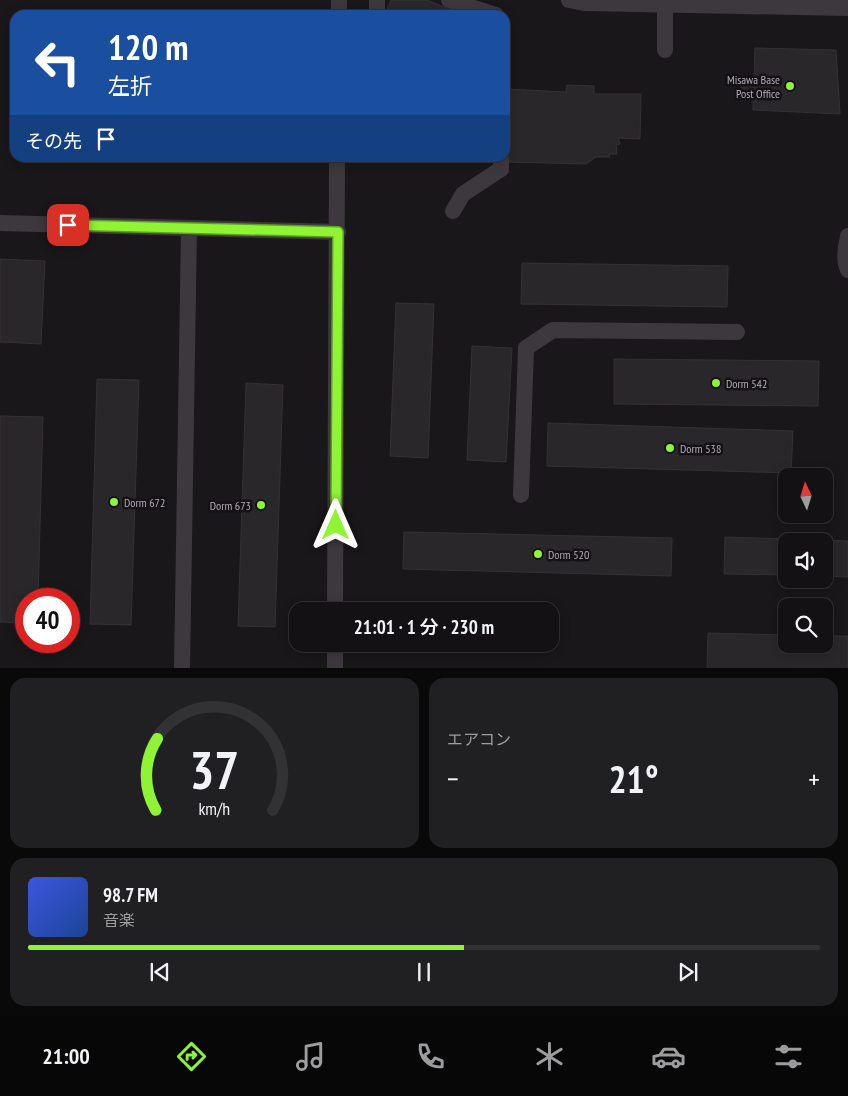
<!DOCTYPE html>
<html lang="ja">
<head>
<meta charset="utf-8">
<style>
	:root { --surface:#131113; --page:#201f21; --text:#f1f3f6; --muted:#9d9da0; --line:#323133; --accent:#8ff434 }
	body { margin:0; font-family:"PT Sans Narrow","Noto Sans JP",sans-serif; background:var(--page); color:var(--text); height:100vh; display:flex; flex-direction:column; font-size:19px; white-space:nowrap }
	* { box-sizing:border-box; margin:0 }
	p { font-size:16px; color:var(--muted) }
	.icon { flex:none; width:28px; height:28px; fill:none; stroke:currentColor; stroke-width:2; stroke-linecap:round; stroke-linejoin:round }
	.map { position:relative; height:668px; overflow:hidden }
	.sheet { display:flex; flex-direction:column; gap:10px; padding:10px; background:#0a090a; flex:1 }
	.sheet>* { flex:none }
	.top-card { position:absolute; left:10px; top:10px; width:500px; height:152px; border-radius:15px; box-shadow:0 2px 12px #0003,0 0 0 1px var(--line); background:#1a4fa0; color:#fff; overflow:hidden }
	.needle { width:32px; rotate:356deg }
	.tools { position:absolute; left:778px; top:468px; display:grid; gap:10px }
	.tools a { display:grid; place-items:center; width:55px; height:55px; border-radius:10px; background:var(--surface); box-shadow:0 2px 12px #0003,0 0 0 1px var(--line); font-size:25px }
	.speed { position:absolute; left:15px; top:588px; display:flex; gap:10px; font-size:25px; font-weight:700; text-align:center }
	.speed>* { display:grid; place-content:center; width:65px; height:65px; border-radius:50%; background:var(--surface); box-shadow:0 2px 12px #0003,0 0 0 1px var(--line); line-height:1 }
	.speed .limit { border:8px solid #d22; background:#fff; color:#111 }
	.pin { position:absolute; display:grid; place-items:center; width:42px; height:42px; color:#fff; margin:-21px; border-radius:10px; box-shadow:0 2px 8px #0006 }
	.me { position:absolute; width:55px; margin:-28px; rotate:0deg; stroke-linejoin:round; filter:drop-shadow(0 0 4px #0008) }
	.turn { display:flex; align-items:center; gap:18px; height:105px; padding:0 15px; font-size:22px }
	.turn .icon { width:65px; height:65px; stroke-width:2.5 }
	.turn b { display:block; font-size:35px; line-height:42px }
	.then { display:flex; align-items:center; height:48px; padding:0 15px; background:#0003; gap:10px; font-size:19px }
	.big { font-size:38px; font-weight:600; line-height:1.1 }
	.sheet .widget { flex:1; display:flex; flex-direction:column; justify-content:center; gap:8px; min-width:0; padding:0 18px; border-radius:15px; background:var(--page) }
	.sheet .dial { align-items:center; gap:0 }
	.dial svg { height:130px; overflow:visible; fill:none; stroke:var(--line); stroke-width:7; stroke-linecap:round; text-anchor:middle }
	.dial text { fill:var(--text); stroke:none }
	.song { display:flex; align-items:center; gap:15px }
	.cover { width:60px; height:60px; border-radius:8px; background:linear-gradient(135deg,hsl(230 70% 55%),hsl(220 70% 35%)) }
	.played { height:5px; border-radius:2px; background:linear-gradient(90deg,var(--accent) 55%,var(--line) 55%) }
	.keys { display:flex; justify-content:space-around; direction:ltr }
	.heat { display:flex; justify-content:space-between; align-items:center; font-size:28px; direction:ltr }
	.sheet .tiles { flex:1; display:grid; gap:10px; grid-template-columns:1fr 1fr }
	.widget:last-child { grid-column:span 2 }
	.trip { position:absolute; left:289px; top:602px; width:270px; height:50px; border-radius:15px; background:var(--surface); box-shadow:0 2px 12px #0003,0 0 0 1px var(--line); font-weight:600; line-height:50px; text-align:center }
	.dock { display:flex; height:80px; justify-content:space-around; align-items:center; background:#080708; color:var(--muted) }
	.dock .icon { width:35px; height:35px }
	.dock .active { color:var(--accent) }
	.dock b { font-size:22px; color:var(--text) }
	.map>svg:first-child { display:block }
	.building { fill:#2a272a; stroke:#353135 }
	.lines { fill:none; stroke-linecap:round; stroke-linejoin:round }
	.minor { stroke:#3d383e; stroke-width:16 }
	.route-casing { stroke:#5d9f22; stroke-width:12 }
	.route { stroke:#8ff434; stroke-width:9 }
	.poi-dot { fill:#8ff434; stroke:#141214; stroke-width:2 }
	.labels { text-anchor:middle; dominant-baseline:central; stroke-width:5; stroke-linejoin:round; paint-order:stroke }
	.poi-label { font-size:12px; fill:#b2a9b9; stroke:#141214; text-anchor:start }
</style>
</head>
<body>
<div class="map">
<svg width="848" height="669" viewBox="0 0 848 669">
	<rect width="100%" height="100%" fill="#191719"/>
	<path class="building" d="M391 0H427L464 15H386L385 14Z
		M755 48 836 50 840 114 753 110V92L741 93V79H754Z
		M567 85 594 86V94H641L640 139 618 138 620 144 616 145 617 154H609L610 157H596L586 164 507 162 509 134 505 133V118H509L507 89 566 92Z
		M0 259 45 261 41 344 0 342Z
		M522 263 728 266 727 307 521 304Z
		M396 303 434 304 428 458 390 456Z
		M472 346 512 348 506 462 467 460Z
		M614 359 819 361 818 406 614 404Z
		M97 379 139 380 131 625 90 624Z
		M246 383 283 385 275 627 238 626Z
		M0 416 43 417 38 599H26V623L0 622Z
		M548 423 793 431 791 473 547 466Z
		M404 532 672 538 671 576 403 569Z
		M725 537 848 541V577L824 576V541H786V575L724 574Z
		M708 633 786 635V644H824V636H848V669H707Z"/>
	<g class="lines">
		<path class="minor" d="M377 0V15
			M449 0 496 15
			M569 0 584 3 848 8
			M665 6V50
			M339 15V0
			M453 211 463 194 501 169V158
			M0 223 338 232
			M848 236C846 247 843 259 848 270
			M521 495 526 348 553 330 737 332
			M335 611 337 158
			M182 669 189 228
			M335 669V644"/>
	</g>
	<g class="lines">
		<defs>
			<path id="route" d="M68 225 338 232 336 525"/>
		</defs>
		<use href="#route" class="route-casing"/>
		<use href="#route" class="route"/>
	</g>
	<g class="poi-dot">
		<circle cx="790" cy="86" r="5"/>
		<circle cx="716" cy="383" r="5"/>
		<circle cx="670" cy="448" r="5"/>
		<circle cx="114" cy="502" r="5"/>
		<circle cx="261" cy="505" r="5"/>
		<circle cx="538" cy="554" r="5"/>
	</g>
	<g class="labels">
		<g class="poi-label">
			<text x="780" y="79" text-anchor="end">Misawa Base<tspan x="780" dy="14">Post Office</tspan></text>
			<text x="726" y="383">Dorm 542</text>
			<text x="680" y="448">Dorm 538</text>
			<text x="124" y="502">Dorm 672</text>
			<text x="251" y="505" text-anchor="end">Dorm 673</text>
			<text x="548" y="554">Dorm 520</text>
		</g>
	</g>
</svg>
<div class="tools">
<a><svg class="needle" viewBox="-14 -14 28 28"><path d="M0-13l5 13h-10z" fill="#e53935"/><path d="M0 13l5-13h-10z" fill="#9d9da0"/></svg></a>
<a><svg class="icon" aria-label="sound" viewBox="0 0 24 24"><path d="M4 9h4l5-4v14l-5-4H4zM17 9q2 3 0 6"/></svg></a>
<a><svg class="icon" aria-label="search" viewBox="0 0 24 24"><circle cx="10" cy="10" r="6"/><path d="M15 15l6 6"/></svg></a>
</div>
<div class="speed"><div class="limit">40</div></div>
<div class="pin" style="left:68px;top:225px;background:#d93025"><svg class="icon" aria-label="arrive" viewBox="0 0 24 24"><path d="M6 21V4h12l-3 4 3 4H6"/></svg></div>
<svg class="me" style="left:336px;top:525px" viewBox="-20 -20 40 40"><path d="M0-17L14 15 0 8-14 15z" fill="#8ff434" stroke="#fff" stroke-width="4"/></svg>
<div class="trip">21:01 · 1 分 · 230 m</div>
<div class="top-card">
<div class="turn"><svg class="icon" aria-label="left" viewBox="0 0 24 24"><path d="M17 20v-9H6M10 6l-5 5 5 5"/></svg><div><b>120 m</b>左折</div></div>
<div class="then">その先<svg class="icon" aria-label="arrive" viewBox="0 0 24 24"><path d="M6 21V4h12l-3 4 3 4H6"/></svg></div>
</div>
</div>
<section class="sheet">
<div class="tiles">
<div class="widget dial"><svg viewBox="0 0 100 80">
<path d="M14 69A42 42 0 1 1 86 69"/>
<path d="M14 69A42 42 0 0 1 15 25" stroke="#8ff434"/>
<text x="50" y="56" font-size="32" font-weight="700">37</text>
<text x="50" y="72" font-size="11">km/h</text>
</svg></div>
<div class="widget"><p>エアコン</p>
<div class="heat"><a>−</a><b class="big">21°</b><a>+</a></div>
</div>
<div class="widget">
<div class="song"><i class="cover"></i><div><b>98.7 FM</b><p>音楽</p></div></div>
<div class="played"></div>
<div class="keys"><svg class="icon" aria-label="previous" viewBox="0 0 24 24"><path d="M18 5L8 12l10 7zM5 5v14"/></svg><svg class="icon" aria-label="pause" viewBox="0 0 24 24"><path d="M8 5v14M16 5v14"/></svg><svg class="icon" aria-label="next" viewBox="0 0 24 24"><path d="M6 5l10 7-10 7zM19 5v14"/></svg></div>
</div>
</div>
</section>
<nav class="dock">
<b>21:00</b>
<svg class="icon active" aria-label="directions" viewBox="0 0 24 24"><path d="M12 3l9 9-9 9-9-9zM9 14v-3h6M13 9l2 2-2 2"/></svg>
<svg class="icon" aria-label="music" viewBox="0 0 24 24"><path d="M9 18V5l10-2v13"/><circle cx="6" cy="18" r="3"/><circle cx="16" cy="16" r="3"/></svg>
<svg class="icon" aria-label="phone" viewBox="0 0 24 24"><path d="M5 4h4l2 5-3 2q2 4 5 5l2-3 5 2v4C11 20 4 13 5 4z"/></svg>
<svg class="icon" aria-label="climate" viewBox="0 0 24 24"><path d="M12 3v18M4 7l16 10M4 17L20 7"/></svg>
<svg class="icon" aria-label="car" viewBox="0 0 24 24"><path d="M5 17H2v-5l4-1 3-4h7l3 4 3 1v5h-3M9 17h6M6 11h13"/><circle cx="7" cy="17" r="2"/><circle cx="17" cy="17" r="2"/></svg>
<svg class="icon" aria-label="filters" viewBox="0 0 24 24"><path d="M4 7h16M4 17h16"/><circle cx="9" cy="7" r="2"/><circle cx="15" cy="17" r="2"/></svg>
</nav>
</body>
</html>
